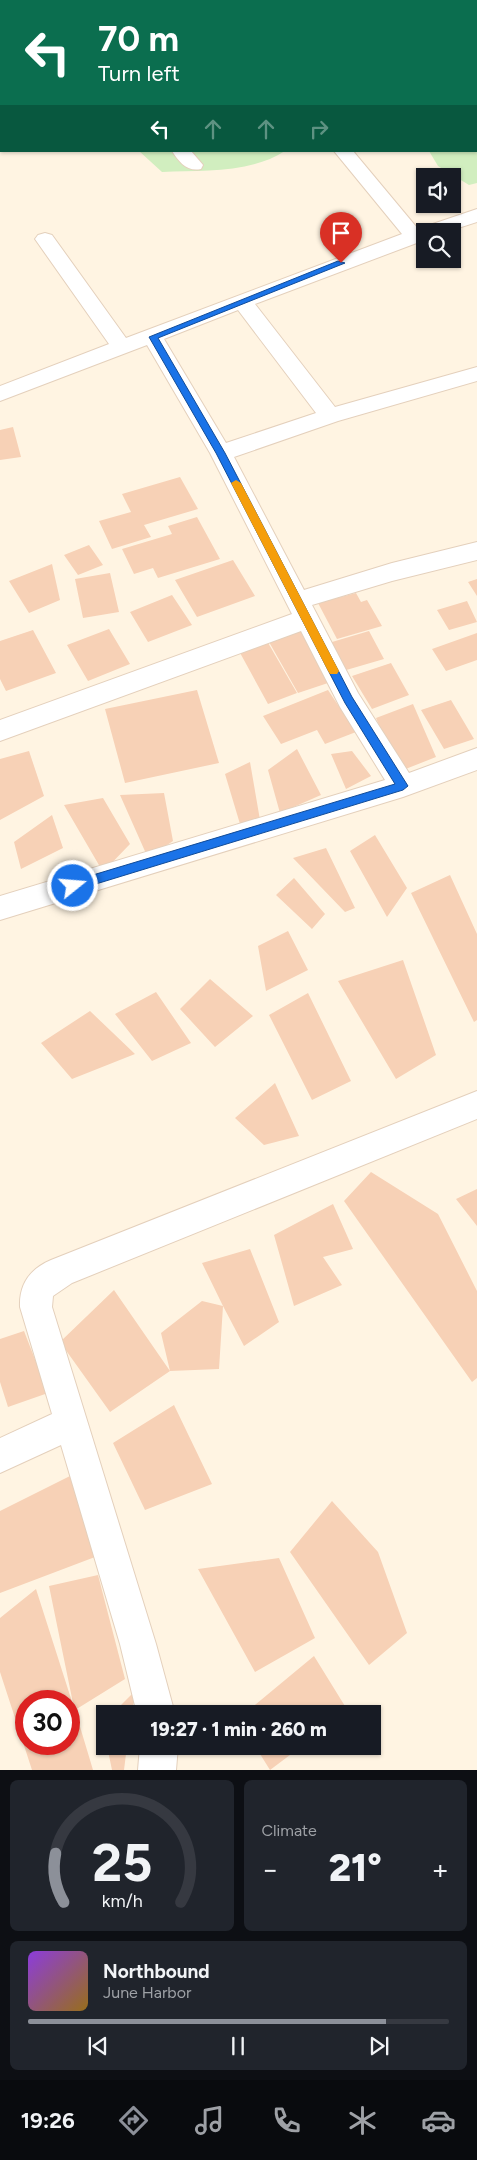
<!DOCTYPE html>
<html lang="en">
<head>
<meta charset="utf-8">
<style>
	:root { --surface:#171b24; --page:#20242c; --text:#f1f3f6; --muted:#9ea1a6; --line:#363941; --accent:#8c9099 }
	body { margin:0; font-family:Figtree,sans-serif; background:var(--page); color:var(--text); height:100vh; display:flex; flex-direction:column; font-size:19px; white-space:nowrap }
	* { box-sizing:border-box; margin:0 }
	p { font-size:16px; color:var(--muted) }
	.icon { flex:none; width:28px; height:28px; fill:none; stroke:currentColor; stroke-width:2; stroke-linecap:round; stroke-linejoin:round }
	.map { position:relative; height:1770px; overflow:hidden }
	.details { display:flex; flex-direction:column; gap:10px; padding:10px; background:#0d0f14; flex:1 }
	.details>* { flex:none }
	.guide { position:absolute; left:0px; top:0px; width:478px; height:152px; box-shadow:0 1px 4px #0004; background:#0b6e4f; color:#fff; overflow:hidden }
	.fabs { position:absolute; left:416px; top:168px; display:grid; gap:10px }
	.fabs a { display:grid; place-items:center; width:45px; height:45px; border-radius:0px; background:var(--surface); box-shadow:0 1px 4px #0004; font-size:25px }
	.speed { position:absolute; left:15px; top:1690px; display:flex; gap:10px; font-size:25px; font-weight:700; text-align:center }
	.speed>* { display:grid; place-content:center; width:65px; height:65px; border-radius:50%; background:var(--surface); box-shadow:0 1px 4px #0004; line-height:1 }
	.speed .limit { border:8px solid #d22; background:#fff; color:#111 }
	.pin { position:absolute; display:grid; place-items:center; width:42px; height:42px; color:#fff; margin:-51px -21px; border-radius:50% 50% 50% 0; rotate:-45deg; box-shadow:0 0 5px #0007 }
	.pin .icon { rotate:45deg }
	.me { position:absolute; width:55px; margin:-28px; rotate:73deg; stroke-linejoin:round; filter:drop-shadow(0 0 4px #0008) }
	.turn { display:flex; align-items:center; gap:18px; height:105px; padding:0 15px; font-size:22px }
	.turn .icon { width:65px; height:65px; stroke-width:2.5 }
	.turn b { display:block; font-size:35px; line-height:42px }
	.lanes { display:flex; align-items:center; height:48px; padding:0 15px; background:#0003; justify-content:center; gap:25px; direction:ltr }
	.lanes .off { opacity:.35 }
	.big { font-size:38px; font-weight:800; line-height:1.1 }
	.details .tile { flex:1; display:flex; flex-direction:column; justify-content:center; gap:8px; min-width:0; padding:0 18px; border-radius:8px; background:var(--page) }
	.details .dial { align-items:center; gap:0 }
	.dial svg { height:130px; overflow:visible; fill:none; stroke:var(--line); stroke-width:7; stroke-linecap:round; text-anchor:middle }
	.dial text { fill:var(--text); stroke:none }
	.song { display:flex; align-items:center; gap:15px }
	.cover { width:60px; height:60px; border-radius:8px; background:linear-gradient(135deg,hsl(270 70% 55%),hsl(40 70% 35%)) }
	.played { height:5px; border-radius:2px; background:linear-gradient(90deg,var(--accent) 85%,var(--line) 85%) }
	.keys { display:flex; justify-content:space-around; direction:ltr }
	.heat { display:flex; justify-content:space-between; align-items:center; font-size:28px; direction:ltr }
	.details .tiles { flex:1; display:grid; gap:10px; grid-template-columns:1fr 1fr }
	.tile:last-child { grid-column:span 2 }
	.trip { position:absolute; left:96px; top:1705px; width:285px; height:50px; border-radius:0px; background:var(--surface); box-shadow:0 1px 4px #0004; font-weight:800; line-height:50px; text-align:center }
	.tabs { display:flex; height:80px; justify-content:space-around; align-items:center; background:#090b0e; color:var(--muted) }
	.tabs .icon { width:35px; height:35px }
	.tabs .current { color:var(--accent) }
	.tabs b { font-size:22px; color:var(--text) }
	.map>svg:first-child { display:block }
	.green { fill:#d1eebf }
	.building { fill:#f7d1b6; fill-rule:evenodd }
	.lines { fill:none; stroke-linecap:round; stroke-linejoin:round }
	.minor-casing { stroke:#e4d0bc; stroke-width:2 }
	.minor { fill:#fff; fill-rule:evenodd }
	.route { fill:#1a73e8; stroke:#114b97 }
	.slow { fill:#f59e0b }
</style>
</head>
<body>
<div class="map">
<svg width="477" height="1770" viewBox="0 0 477 1770">
	<rect width="100%" height="100%" fill="#fff4e2"/>
	<path class="green" d="M0 0H163L166 1H1L0 126Z
		M477 97V183L469 185 438 166 429 151H476Z
		M139 151H285C249 174 202 170 162 172Z"/>
	<path class="building" d="M13 427 21 457 0 460V430Z
		M180 477 198 509 144 525 151 537 112 549 99 521 131 512 122 494Z
		M197 517 220 559 158 578 153 568 134 574 122 549 172 534 168 526Z
		M89 545 103 565 78 575 64 555Z
		M233 560 255 596 197 617 175 580Z
		M52 564 60 600 29 613 9 581Z
		M110 573 119 612 83 618 75 579Z
		M477 579V596L468 582Z
		M356 593 361 602 367 600 382 626 337 639 318 603Z
		M172 595 192 625 148 642 130 612Z
		M467 601 477 622 449 630 437 610Z
		M109 629 130 664 88 681 67 645Z
		M33 630 56 673 6 691 0 679V641Z
		M302 631 331 682 298 693 269 642Z
		M369 631 384 659 336 673 322 645Z
		M477 633V660L446 671 432 649Z
		M267 641 297 693 268 704 239 651Z
		M391 663 409 695 372 709 352 676Z
		M197 690 219 763 125 783 105 709Z
		M328 690 356 732 325 744 317 730 281 744 263 716Z
		M451 700 474 739 444 749 421 710Z
		M413 704 436 757 398 772 376 718Z
		M297 749 321 795 280 813 268 770Z
		M29 751 44 796 0 820V759Z
		M352 751 371 776 346 789 331 754Z
		M250 762 260 820 240 824 225 774Z
		M164 793 173 841 148 858 120 795Z
		M103 798 130 844 103 872 64 805Z
		M52 815 63 848 21 869 14 842Z
		M375 835 407 888 387 917 350 851Z
		M326 848 355 908 345 912 293 858Z
		M450 875 477 934V1020L474 1022 411 893Z
		M294 878 325 914 312 929 276 895Z
		M288 931 308 970 266 991 258 946Z
		M403 960 436 1055 396 1079 338 981Z
		M210 979 253 1016 215 1047 180 1009Z
		M156 992 191 1043 152 1061 115 1014Z
		M308 993 351 1081 312 1100 269 1015Z
		M90 1011 135 1054 72 1079 41 1043Z
		M275 1083 299 1136 264 1145 235 1118Z
		M371 1172 438 1214 477 1291V1378L472 1382 344 1201Z
		M477 1189V1226L456 1199Z
		M333 1204 353 1249 323 1257 342 1285 294 1306 274 1235Z
		M250 1249 279 1322 244 1346 223 1306 219 1369 170 1371 161 1333 202 1301 223 1306 202 1263Z
		M114 1290 170 1371 110 1412 60 1342Z
		M24 1331 48 1393 8 1407 0 1382V1339Z
		M174 1405 212 1484 145 1510 113 1443Z
		M72 1475 95 1557 0 1593V1511Z
		M332 1501 378 1552 407 1633 369 1665 290 1552Z
		M279 1558 315 1638 255 1672 198 1569Z
		M98 1575 125 1679 75 1710 93 1770H32L0 1672V1618L36 1589 74 1708 49 1586ZM26 1701H69V1744H26Z
		M314 1656 348 1711 345 1714H244Z
		M135 1691 132 1714H112Z
		M107 1746H127L124 1770H112Z
		M255 1746H302L270 1770Z"/>
	<g class="lines">
		<defs>
			<path id="minor" d="M0 131 1 132V143H0Z
				M172 151H191L203 165 201 169C187 172 179 162 172 151Z
				M334 151H353L418 229 477 209V222L449 231H425V240L422 241 255 304 335 407 477 367V381L338 421 234 457 304 590 392 563 477 542V560L392 581 312 605 358 693 409 773 477 748V770L403 797 0 920V896L385 780 340 707 301 631 0 741V720L292 614 210 453 147 345 0 401V386L109 344 35 239 38 235 45 233 52 235 126 338 402 234ZM238 310 316 413 226 443 164 339Z
				M477 1091V1119L72 1283 53 1296 52 1307 156 1644 175 1714H137L120 1644 61 1445 0 1473V1438L52 1414 20 1307C19 1284 30 1269 51 1260Z
				M140 1746H178L176 1770H138Z"/>
		</defs>
		<use href="#minor" class="minor-casing"/>
		<use href="#minor" class="minor"/>
	</g>
	<path class="route" d="M338 261 345 263 158 338 225 453 352 697 408 786 403 790 73 891 69 889 68 886 69 882 73 881 395 784 345 703 216 453 149 337Z"/>
	<path class="slow" d="M236 480 241 483 339 671 337 674H330L328 671 231 483Z"/>
</svg>
<div class="fabs">
<a><svg class="icon" aria-label="sound" viewBox="0 0 24 24"><path d="M4 9h4l5-4v14l-5-4H4zM17 9q2 3 0 6"/></svg></a>
<a><svg class="icon" aria-label="search" viewBox="0 0 24 24"><circle cx="10" cy="10" r="6"/><path d="M15 15l6 6"/></svg></a>
</div>
<div class="speed"><div class="limit">30</div></div>
<div class="pin" style="left:341px;top:263px;background:#d93025"><svg class="icon" aria-label="arrive" viewBox="0 0 24 24"><path d="M6 21V4h12l-3 4 3 4H6"/></svg></div>
<svg class="me" style="left:73px;top:886px" viewBox="-20 -20 40 40"><circle r="17" fill="#1a73e8" stroke="#fff" stroke-width="3"/><path d="M0-11L8 9 0 5-8 9z" fill="#fff"/></svg>
<div class="trip">19:27 · 1 min · 260 m</div>
<div class="guide">
<div class="turn"><svg class="icon" aria-label="left" viewBox="0 0 24 24"><path d="M17 20v-9H6M10 6l-5 5 5 5"/></svg><div><b>70 m</b>Turn left</div></div>
<div class="lanes"><svg class="icon" aria-label="left" viewBox="0 0 24 24"><path d="M17 20v-9H6M10 6l-5 5 5 5"/></svg><svg class="icon off" aria-label="ahead" viewBox="0 0 24 24"><path d="M12 20V5M6 11l6-6 6 6"/></svg><svg class="icon off" aria-label="ahead" viewBox="0 0 24 24"><path d="M12 20V5M6 11l6-6 6 6"/></svg><svg class="icon off" aria-label="right" viewBox="0 0 24 24"><path d="M7 20v-9h11M14 6l5 5-5 5"/></svg></div>
</div>
</div>
<section class="details">
<div class="tiles">
<div class="tile dial"><svg viewBox="0 0 100 80">
<path d="M14 69A42 42 0 1 1 86 69"/>
<path d="M14 69A42 42 0 0 1 9 39" stroke="#8c9099"/>
<text x="50" y="56" font-size="32" font-weight="700">25</text>
<text x="50" y="72" font-size="11">km/h</text>
</svg></div>
<div class="tile"><p>Climate</p>
<div class="heat"><a>−</a><b class="big">21°</b><a>+</a></div>
</div>
<div class="tile">
<div class="song"><i class="cover"></i><div><b>Northbound</b><p>June Harbor</p></div></div>
<div class="played"></div>
<div class="keys"><svg class="icon" aria-label="previous" viewBox="0 0 24 24"><path d="M18 5L8 12l10 7zM5 5v14"/></svg><svg class="icon" aria-label="pause" viewBox="0 0 24 24"><path d="M8 5v14M16 5v14"/></svg><svg class="icon" aria-label="next" viewBox="0 0 24 24"><path d="M6 5l10 7-10 7zM19 5v14"/></svg></div>
</div>
</div>
</section>
<nav class="tabs">
<b>19:26</b>
<svg class="icon current" aria-label="directions" viewBox="0 0 24 24"><path d="M12 3l9 9-9 9-9-9zM9 14v-3h6M13 9l2 2-2 2"/></svg>
<svg class="icon" aria-label="music" viewBox="0 0 24 24"><path d="M9 18V5l10-2v13"/><circle cx="6" cy="18" r="3"/><circle cx="16" cy="16" r="3"/></svg>
<svg class="icon" aria-label="phone" viewBox="0 0 24 24"><path d="M5 4h4l2 5-3 2q2 4 5 5l2-3 5 2v4C11 20 4 13 5 4z"/></svg>
<svg class="icon" aria-label="climate" viewBox="0 0 24 24"><path d="M12 3v18M4 7l16 10M4 17L20 7"/></svg>
<svg class="icon" aria-label="car" viewBox="0 0 24 24"><path d="M5 17H2v-5l4-1 3-4h7l3 4 3 1v5h-3M9 17h6M6 11h13"/><circle cx="7" cy="17" r="2"/><circle cx="17" cy="17" r="2"/></svg>
</nav>
</body>
</html>
